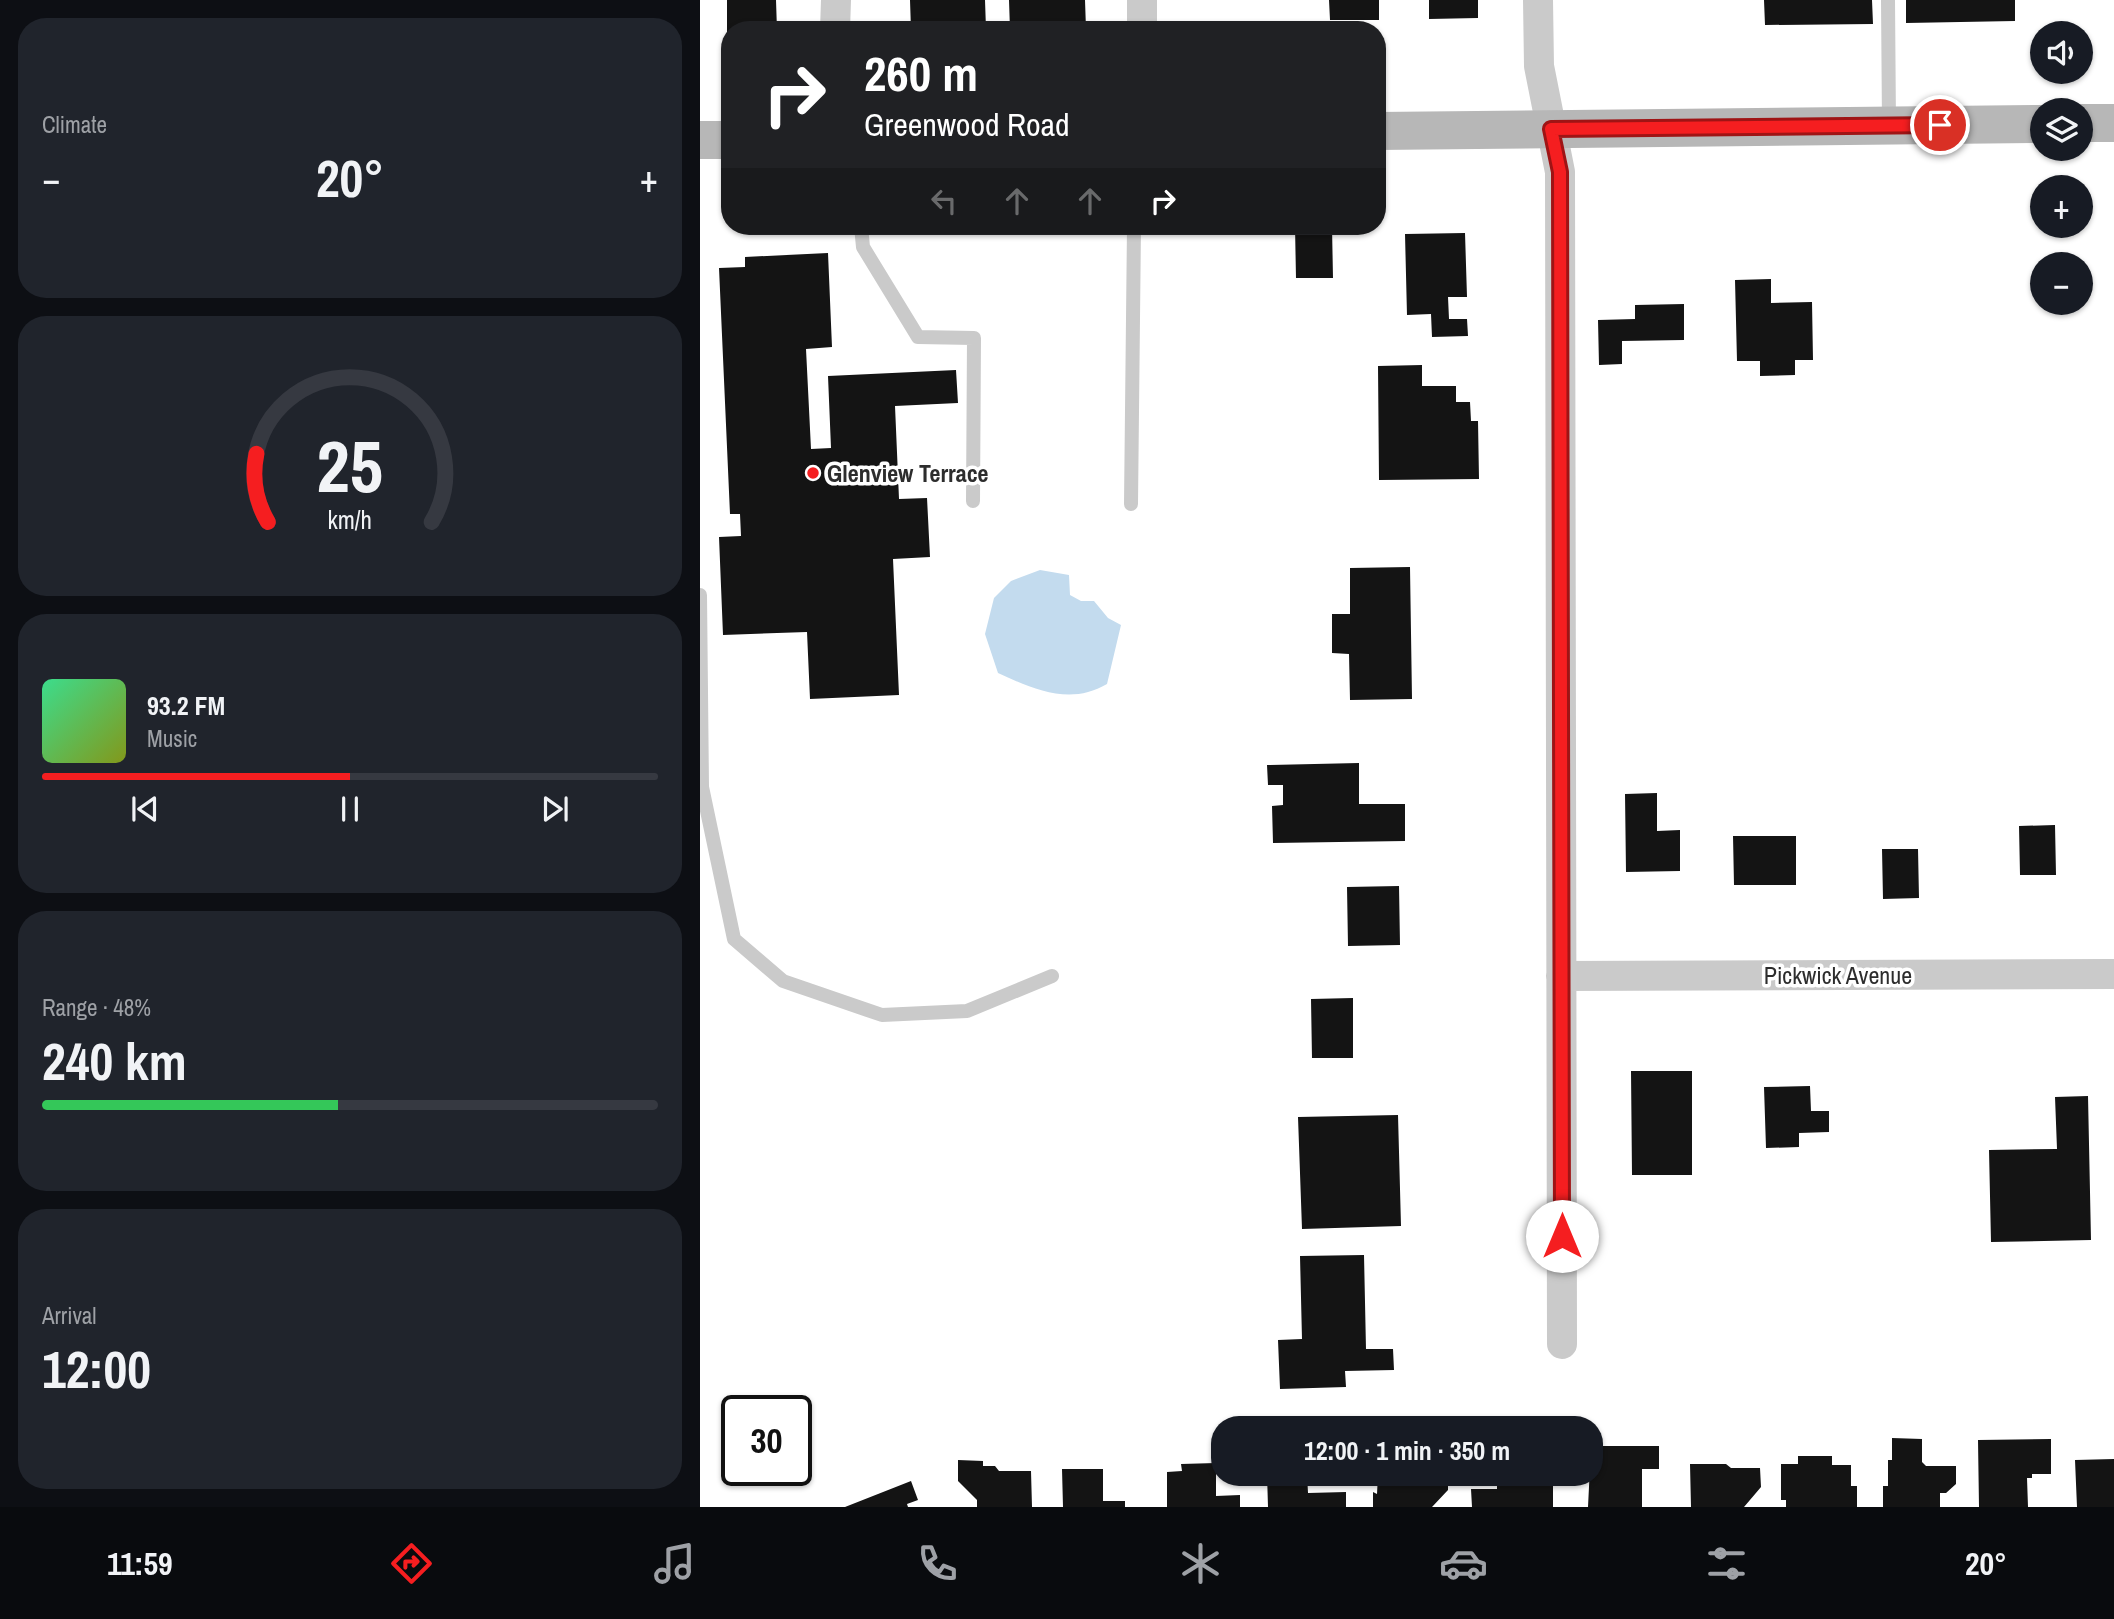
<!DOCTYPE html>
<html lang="en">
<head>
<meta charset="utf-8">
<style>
	:root { --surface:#171b24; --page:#20242c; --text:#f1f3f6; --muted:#9ea1a6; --line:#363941; --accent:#f51e20 }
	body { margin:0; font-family:"Archivo Narrow",sans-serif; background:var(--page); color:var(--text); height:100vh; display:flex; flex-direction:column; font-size:26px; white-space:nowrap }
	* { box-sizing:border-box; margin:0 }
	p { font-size:23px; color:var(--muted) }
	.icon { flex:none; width:38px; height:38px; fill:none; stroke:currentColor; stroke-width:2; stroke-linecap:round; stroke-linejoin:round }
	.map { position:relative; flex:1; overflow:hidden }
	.details { display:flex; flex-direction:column; gap:18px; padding:18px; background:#0d0f14; width:700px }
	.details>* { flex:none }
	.top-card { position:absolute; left:21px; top:21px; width:665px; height:214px; border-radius:28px; box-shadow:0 2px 5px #0004; background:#202124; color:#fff; overflow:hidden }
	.buttons { position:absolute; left:1330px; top:21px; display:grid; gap:14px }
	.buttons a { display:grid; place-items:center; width:63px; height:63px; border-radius:50%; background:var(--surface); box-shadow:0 2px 5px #0004; font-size:35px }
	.speed { position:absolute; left:21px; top:1395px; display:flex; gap:14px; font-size:35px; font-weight:700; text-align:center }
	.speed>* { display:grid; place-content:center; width:91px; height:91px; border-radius:50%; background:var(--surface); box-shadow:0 2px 5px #0004; line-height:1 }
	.speed .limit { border:4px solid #111; border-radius:10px; background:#fff; color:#111 }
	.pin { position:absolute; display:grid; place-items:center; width:60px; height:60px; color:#fff; margin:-30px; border:4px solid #fff; border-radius:50%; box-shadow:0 2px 7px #0007 }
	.me { position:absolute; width:77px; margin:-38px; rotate:0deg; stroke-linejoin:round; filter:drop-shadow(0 0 5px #0008) }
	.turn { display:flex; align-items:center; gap:24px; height:147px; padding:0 28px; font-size:32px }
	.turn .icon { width:91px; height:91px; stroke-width:2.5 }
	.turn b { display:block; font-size:49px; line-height:60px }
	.lanes { display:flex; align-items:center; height:66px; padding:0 28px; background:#0003; justify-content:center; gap:35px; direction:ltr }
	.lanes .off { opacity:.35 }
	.big { font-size:52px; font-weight:700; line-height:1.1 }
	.details .widget { flex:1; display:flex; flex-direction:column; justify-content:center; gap:10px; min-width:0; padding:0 24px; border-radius:28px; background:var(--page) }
	.details .dial { align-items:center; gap:0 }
	.dial svg { height:182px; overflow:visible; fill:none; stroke:var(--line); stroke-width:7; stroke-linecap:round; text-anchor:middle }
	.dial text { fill:var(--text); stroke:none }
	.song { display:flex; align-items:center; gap:21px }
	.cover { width:84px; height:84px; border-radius:10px; background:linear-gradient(135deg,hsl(150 70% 55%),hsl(70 70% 35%)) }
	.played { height:7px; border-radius:4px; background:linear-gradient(90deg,var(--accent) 50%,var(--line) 50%) }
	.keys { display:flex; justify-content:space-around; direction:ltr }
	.heat { display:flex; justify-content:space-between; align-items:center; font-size:38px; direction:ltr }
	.charge { height:10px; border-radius:5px; background:linear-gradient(90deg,#34c759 48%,var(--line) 0) }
	.trip { position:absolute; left:511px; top:1416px; width:392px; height:70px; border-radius:28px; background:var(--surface); box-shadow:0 2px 5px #0004; font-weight:700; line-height:70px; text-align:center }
	.tab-bar { display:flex; height:112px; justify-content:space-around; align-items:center; background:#090b0e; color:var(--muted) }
	.tab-bar .icon { width:49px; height:49px }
	.tab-bar .selected { color:var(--accent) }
	.tab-bar b { font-size:32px; color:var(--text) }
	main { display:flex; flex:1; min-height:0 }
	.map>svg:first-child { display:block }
	.water { fill:#c3dbee }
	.building { fill:#141414 }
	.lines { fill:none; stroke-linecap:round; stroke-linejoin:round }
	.lane { stroke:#cacaca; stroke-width:14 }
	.street { stroke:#cacaca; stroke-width:30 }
	.secondary { stroke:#b7b7b7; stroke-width:38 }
	.route-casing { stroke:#9f1415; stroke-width:18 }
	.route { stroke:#f51e20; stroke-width:12 }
	.poi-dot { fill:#f51e20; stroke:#fff; stroke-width:2.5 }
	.labels { text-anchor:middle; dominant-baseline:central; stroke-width:7; stroke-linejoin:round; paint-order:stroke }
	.poi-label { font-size:24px; font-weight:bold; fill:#2d2d2d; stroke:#fff; text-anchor:start }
	.street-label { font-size:24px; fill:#2d2d2d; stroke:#fff }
</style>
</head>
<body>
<main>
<section class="details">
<div class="widget"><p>Climate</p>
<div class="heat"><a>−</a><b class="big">20°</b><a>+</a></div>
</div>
<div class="widget dial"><svg viewBox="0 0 100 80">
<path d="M14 69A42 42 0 1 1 86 69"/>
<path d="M14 69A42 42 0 0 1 9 39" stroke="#f51e20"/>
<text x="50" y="56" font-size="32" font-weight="700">25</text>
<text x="50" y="72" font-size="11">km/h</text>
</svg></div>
<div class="widget">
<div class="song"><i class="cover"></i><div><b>93.2 FM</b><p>Music</p></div></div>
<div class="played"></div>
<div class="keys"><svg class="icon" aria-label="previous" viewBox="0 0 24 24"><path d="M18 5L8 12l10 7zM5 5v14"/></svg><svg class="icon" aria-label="pause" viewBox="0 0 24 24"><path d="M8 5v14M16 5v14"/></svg><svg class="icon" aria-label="next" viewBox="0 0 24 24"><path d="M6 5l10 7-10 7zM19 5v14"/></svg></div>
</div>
<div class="widget"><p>Range · 48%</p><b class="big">240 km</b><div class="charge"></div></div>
<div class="widget"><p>Arrival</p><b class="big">12:00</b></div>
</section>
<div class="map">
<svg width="1414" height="1507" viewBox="0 0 1414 1507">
	<rect width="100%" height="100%" fill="#fff"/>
	<path class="water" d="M340 570 369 575 370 595 381 601H394L408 618 421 625 407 684C370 706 333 689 298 673L285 634 294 598 311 581Z"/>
	<path class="building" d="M27 0H76L77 30H30L27 35Z
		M210 0H285L286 29 211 30Z
		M309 0H385L386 29 310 30Z
		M629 0H679V20H630Z
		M729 0H778V18L729 19Z
		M1064 0H1172L1173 24 1065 25Z
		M1206 0H1315V21L1206 23Z
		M595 226H632L633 278H596Z
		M765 233 767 297H748L749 319H767L768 336 732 337 731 314 707 315 705 234Z
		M128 253 132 347 106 349 111 449 131 448 128 376 256 370 258 403 195 406 199 499 227 498 230 557 193 559 199 695 110 699 107 632 23 635 19 537 41 536 40 514H30L19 268 45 267V257Z
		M1071 279V303L1112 302 1113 360H1095V375L1060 376V361H1037L1035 280Z
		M984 304V340L922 341V364L899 365 898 320 935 319V305Z
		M722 365V386H756V402H770L771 421H778L779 479 679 480 678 366Z
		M710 567 712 699 650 700 649 654 632 653V614H650V568Z
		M659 763V804H705V841L573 843 572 806 583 805V785H568L567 765Z
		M957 793V831L980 830V871L926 872 925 794Z
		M1355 825 1356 875H1320L1319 826Z
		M1033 836H1096V885H1034Z
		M1182 849H1218L1219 898 1183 899Z
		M699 886 700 945 648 946 647 887Z
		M653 998V1058H612L611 999Z
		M931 1071H992V1175H932Z
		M1110 1086 1111 1111H1129V1132L1099 1133V1147L1066 1148 1064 1087Z
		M1388 1096 1391 1240 1291 1242 1289 1150 1357 1149 1355 1097Z
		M698 1115 701 1226 602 1229 598 1117Z
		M664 1255 666 1349H693L694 1370 645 1371 646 1387 580 1389 578 1340 602 1339 600 1256Z
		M1192 1438 1222 1439V1462L1226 1466H1256V1484L1246 1493H1240V1507H1183V1486H1188V1460H1192Z
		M1351 1439V1474H1332V1478H1327L1328 1507H1279L1278 1440Z
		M891 1446H959V1469H942V1507H888Z
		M1098 1456H1132V1465H1151V1486H1157V1507H1086V1500H1081V1464H1098Z
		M1414 1459V1507H1377L1375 1460Z
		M258 1460 283 1461V1466H295L299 1471H331L332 1507H277V1500L258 1481Z
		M516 1463V1496L540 1495V1507H467V1472L482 1471 481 1464Z
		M990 1464H1026L1031 1468H1060L1061 1487 1044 1507H991Z
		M362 1469H403V1501H425V1507H363Z
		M567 1474H607L608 1493 646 1492V1507H568Z
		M678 1474H748V1490L732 1507H673V1492L677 1494Z
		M853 1476V1507H772L771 1489H797V1477Z
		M211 1481 218 1500 207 1504 208 1507H145Z"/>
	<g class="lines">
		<path class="lane" d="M1188 0 1189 125
			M161 226 163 247 218 337 274 338 273 501
			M431 504 434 226
			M0 595 2 787 34 939 83 981 182 1015 267 1011 352 976"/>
		<path class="street" d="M442 0V30
			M838 0 839 66 860 172 862 1344
			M135 30 136 0
			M861 976 1414 974"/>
		<path class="secondary" d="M1381 123H1414
			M677 131 1342 124
			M0 140H30"/>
	</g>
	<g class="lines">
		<defs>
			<path id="route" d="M862 1236 860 172 851 129 1240 125"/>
		</defs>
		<use href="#route" class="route-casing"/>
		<use href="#route" class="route"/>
	</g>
	<circle class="poi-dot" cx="113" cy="473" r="7"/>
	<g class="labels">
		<g class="poi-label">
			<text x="127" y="473">Glenview Terrace</text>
		</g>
		<g class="street-label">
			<text x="1138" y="975">Pickwick Avenue</text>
		</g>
	</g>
</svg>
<div class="buttons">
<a><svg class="icon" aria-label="sound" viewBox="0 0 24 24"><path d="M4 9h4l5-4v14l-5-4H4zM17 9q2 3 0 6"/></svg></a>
<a><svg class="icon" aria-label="layers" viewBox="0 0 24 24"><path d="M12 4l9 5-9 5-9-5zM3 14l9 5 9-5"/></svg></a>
<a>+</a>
<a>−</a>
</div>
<div class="speed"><div class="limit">30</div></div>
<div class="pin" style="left:1240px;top:125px;background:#d93025"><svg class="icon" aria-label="arrive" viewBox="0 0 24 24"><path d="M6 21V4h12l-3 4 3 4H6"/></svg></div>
<svg class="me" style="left:862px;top:1236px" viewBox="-20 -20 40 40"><circle r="19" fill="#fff"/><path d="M0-13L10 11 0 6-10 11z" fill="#f51e20"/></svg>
<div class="trip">12:00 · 1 min · 350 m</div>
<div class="top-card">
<div class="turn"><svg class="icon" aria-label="right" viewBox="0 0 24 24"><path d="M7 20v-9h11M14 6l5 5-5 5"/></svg><div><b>260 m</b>Greenwood Road</div></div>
<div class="lanes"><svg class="icon off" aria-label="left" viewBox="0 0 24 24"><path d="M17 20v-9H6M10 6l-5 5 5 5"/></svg><svg class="icon off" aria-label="ahead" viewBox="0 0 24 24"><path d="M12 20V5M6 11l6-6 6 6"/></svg><svg class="icon off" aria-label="ahead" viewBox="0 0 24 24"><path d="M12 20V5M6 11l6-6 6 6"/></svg><svg class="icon" aria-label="right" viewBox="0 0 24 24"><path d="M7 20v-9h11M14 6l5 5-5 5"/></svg></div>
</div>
</div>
</main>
<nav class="tab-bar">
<b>11:59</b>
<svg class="icon selected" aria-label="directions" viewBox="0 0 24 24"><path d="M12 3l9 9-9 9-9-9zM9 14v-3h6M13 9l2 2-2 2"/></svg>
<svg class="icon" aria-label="music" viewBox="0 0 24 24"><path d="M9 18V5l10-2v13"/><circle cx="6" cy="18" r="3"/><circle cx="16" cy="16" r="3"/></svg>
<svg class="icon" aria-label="phone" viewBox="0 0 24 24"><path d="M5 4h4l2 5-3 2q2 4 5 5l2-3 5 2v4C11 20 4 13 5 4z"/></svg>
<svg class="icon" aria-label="climate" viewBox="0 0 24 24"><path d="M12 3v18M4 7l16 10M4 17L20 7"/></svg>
<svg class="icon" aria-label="car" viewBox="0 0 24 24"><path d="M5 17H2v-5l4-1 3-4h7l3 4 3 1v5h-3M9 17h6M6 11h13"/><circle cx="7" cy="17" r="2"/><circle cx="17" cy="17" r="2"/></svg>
<svg class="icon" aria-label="filters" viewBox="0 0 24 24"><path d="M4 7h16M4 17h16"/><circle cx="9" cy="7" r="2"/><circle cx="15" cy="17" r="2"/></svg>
<b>20°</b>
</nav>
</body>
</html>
